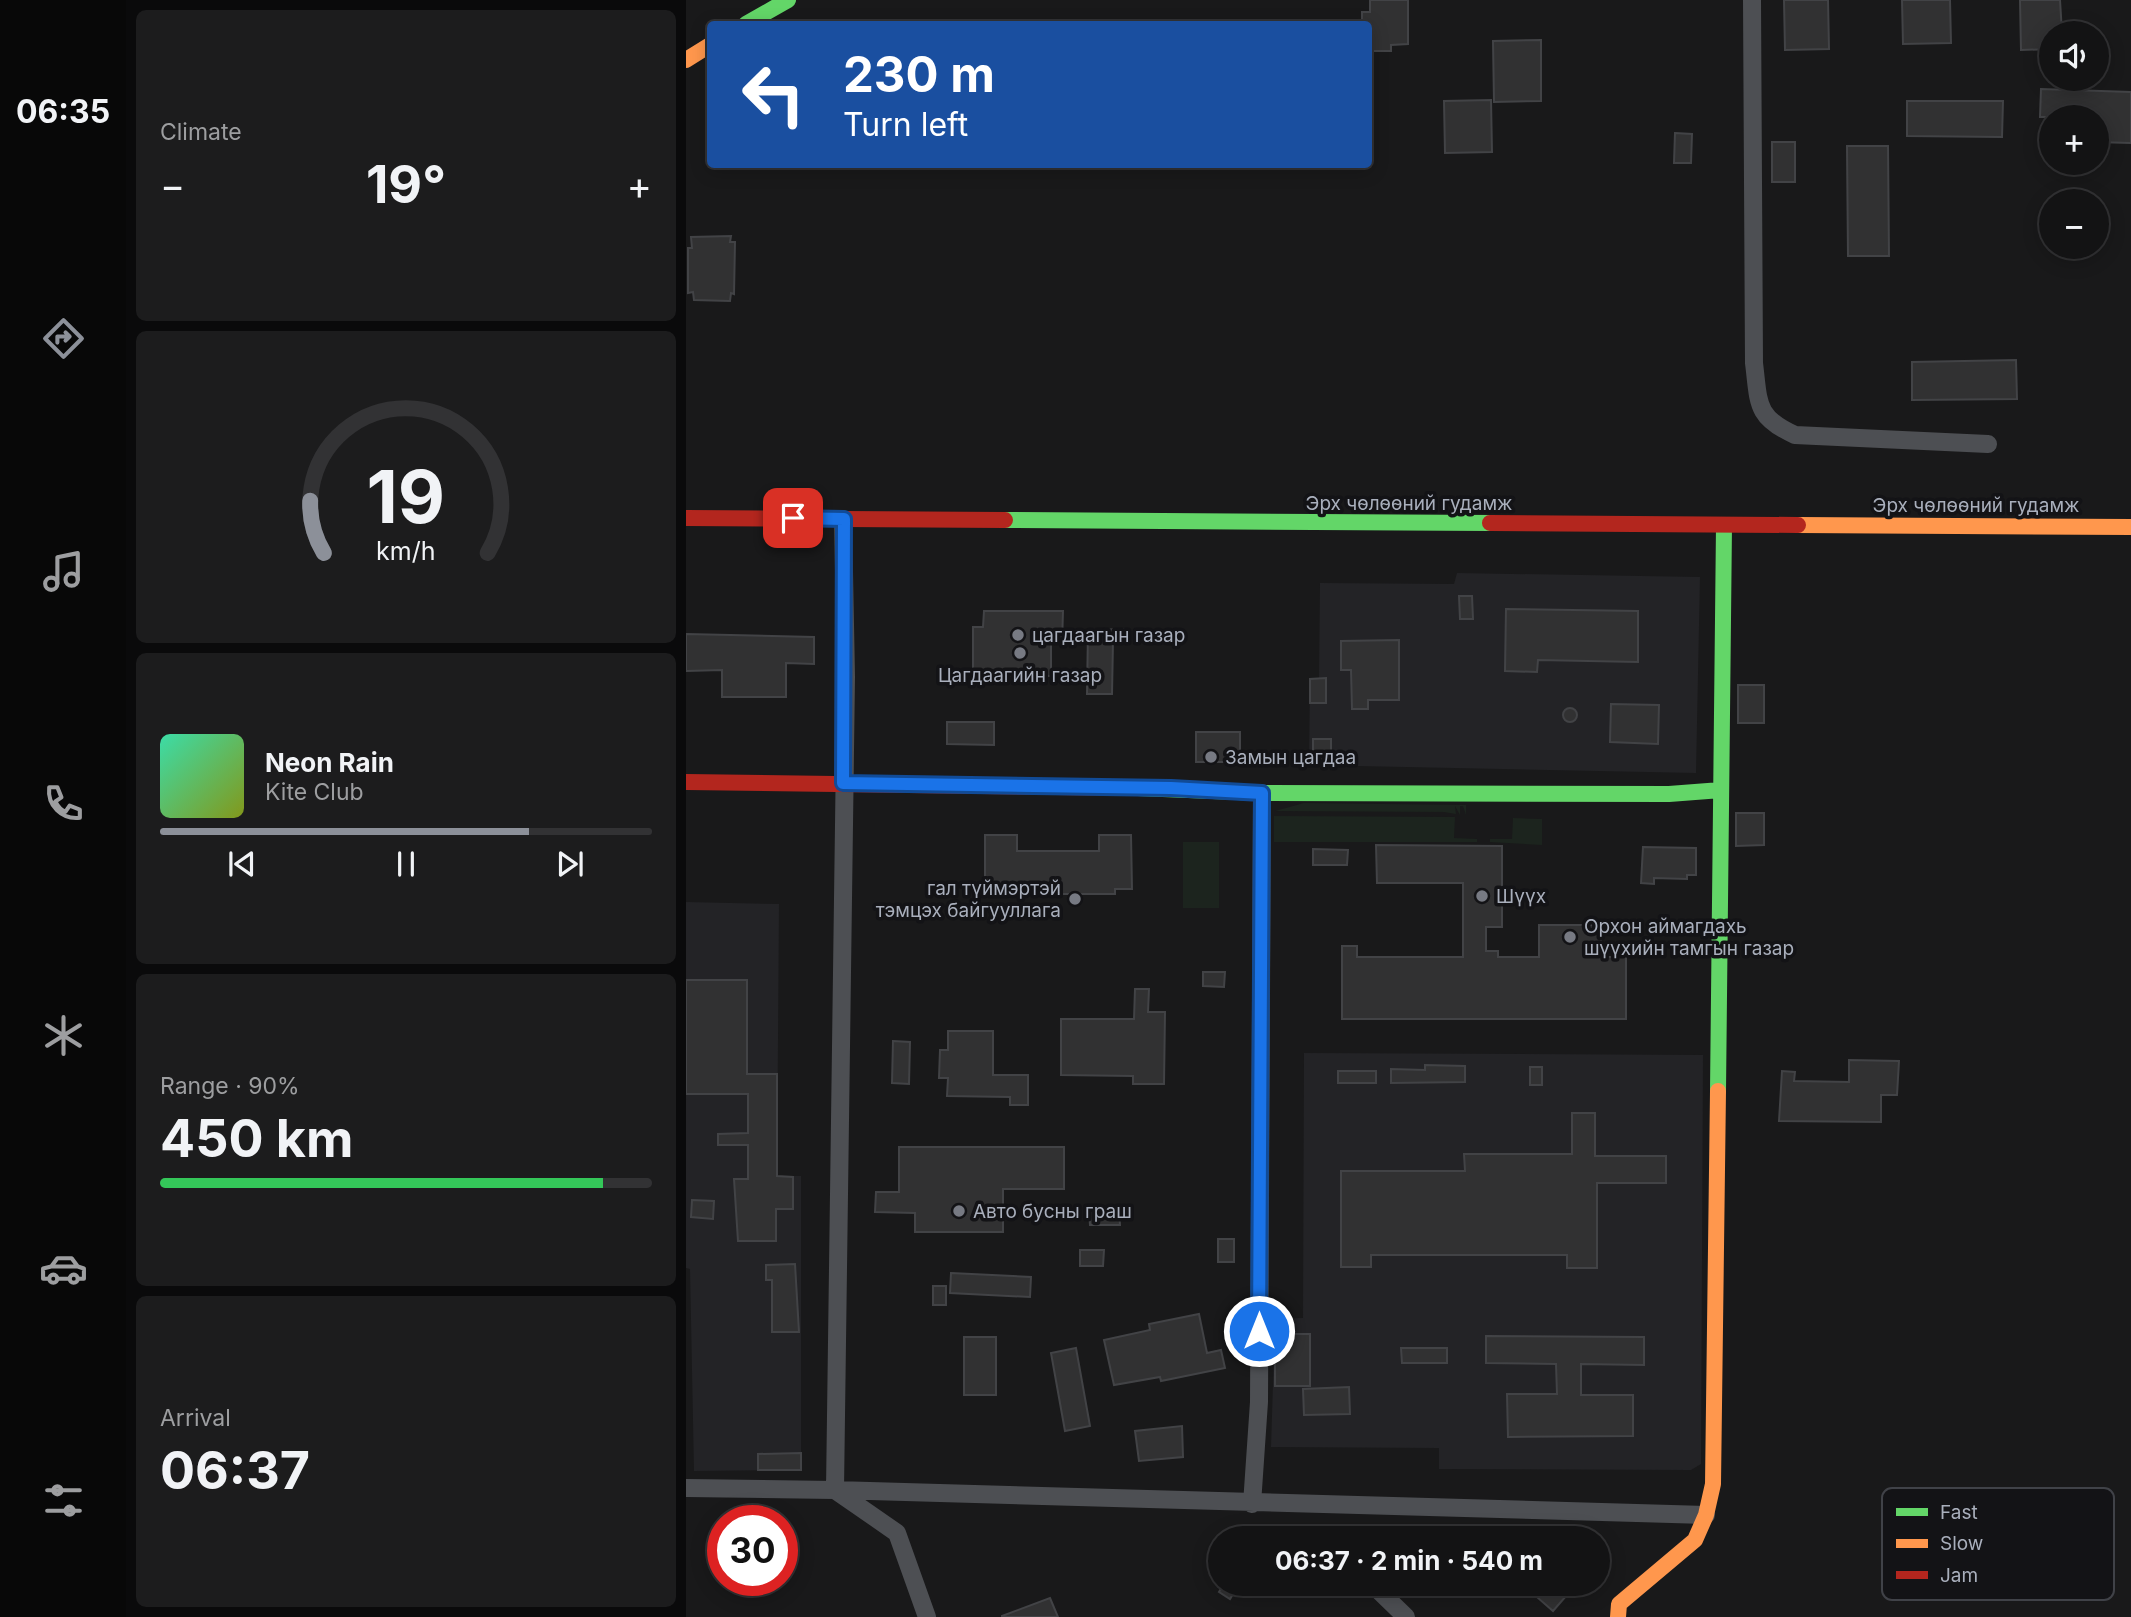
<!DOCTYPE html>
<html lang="en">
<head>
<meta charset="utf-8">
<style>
	:root { --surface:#131314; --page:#1c1c1d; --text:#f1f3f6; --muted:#9d9ea0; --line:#323234; --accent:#8c9099 }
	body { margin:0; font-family:Inter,sans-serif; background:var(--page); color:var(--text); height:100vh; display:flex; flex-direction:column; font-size:26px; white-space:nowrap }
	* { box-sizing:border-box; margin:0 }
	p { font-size:23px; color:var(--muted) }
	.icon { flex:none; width:38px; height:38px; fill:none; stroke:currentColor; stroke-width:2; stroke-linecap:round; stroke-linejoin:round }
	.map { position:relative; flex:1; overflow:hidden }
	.drawer { display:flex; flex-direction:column; gap:10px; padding:10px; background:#0a0a0b; width:560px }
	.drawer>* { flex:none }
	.guide { position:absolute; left:21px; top:21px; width:665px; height:147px; border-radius:7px; box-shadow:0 4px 18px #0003,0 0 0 2px var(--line); background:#1a4fa0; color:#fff; overflow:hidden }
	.tools { position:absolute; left:1353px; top:21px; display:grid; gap:14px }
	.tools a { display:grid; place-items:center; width:70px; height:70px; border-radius:50%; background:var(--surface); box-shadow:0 4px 18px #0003,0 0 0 2px var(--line); font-size:35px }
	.speed { position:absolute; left:21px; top:1505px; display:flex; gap:14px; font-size:35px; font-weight:700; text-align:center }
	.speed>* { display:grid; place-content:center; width:91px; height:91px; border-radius:50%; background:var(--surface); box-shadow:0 4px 18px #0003,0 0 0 2px var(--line); line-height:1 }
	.speed .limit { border:10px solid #d22; background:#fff; color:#111 }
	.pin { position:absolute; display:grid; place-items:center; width:60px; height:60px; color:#fff; margin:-30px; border-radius:14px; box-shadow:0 4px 10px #0006 }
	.me { position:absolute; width:77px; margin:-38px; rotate:0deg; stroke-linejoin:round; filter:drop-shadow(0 0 5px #0008) }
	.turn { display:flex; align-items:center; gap:24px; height:147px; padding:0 21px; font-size:32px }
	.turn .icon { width:91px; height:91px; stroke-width:2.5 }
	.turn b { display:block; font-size:49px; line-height:60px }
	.big { font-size:52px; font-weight:700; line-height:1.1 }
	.drawer .tile { flex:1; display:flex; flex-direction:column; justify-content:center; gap:10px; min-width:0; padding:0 24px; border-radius:10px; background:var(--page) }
	.drawer .dial { align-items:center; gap:0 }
	.dial svg { height:182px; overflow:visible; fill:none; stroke:var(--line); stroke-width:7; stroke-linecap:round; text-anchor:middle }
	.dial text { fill:var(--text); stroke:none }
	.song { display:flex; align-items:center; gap:21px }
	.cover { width:84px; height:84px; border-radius:10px; background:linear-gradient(135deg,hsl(160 70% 55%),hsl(70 70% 35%)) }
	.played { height:7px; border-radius:4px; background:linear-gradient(90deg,var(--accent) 75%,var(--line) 75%) }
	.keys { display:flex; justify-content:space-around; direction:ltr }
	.heat { display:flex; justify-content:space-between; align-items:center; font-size:38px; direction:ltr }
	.charge { height:10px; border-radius:5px; background:linear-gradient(90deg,#34c759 90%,var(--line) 0) }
	.trip { position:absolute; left:522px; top:1526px; width:402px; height:70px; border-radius:35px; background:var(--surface); box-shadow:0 4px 18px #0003,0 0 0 2px var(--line); font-weight:700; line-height:70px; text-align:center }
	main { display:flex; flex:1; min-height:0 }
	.tabs { display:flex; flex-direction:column; width:126px; justify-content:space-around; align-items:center; background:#080808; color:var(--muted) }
	.tabs .icon { width:49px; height:49px }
	.tabs .selected { color:var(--accent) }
	.tabs b { font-size:32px; color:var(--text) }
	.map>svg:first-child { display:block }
	.built { fill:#232326 }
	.green { fill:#1c241e }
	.building { fill:#313132; stroke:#424346; stroke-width:2 }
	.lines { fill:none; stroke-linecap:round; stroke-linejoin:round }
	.street { stroke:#4d4f53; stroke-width:18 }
	.fast { stroke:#63d668; stroke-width:16 }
	.slow { stroke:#ff974d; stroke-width:16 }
	.jam { stroke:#b3261e; stroke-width:16 }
	.route-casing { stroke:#114b97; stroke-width:18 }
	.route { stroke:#1a73e8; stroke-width:12 }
	.poi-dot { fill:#777a83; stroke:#131316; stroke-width:2.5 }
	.labels { text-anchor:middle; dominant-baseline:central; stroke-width:7; stroke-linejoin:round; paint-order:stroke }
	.street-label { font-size:19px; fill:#a9afbc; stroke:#131316 }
	.poi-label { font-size:19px; fill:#a9afbc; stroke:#131316; text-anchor:start }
	.key { fill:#131316; stroke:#404248; stroke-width:2 }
	.key-label { font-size:19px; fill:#a9afbc }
</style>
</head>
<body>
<main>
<nav class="tabs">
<b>06:35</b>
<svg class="icon selected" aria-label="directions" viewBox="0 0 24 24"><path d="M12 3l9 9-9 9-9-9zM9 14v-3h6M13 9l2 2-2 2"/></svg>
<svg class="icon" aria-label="music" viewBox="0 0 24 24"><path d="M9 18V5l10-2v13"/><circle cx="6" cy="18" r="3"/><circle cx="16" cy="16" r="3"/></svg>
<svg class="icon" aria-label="phone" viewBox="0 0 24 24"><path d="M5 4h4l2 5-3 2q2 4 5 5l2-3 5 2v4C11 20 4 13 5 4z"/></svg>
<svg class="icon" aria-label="climate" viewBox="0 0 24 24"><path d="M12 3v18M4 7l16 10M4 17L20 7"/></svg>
<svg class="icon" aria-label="car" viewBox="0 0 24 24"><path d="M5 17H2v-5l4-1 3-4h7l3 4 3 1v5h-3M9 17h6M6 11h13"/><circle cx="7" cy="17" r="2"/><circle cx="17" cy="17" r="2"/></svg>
<svg class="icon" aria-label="filters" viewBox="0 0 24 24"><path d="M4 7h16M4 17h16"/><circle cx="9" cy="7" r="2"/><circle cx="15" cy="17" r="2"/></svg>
</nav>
<section class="drawer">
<div class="tile"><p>Climate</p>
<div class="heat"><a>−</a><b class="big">19°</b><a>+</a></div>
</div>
<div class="tile dial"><svg viewBox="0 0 100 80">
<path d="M14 69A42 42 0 1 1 86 69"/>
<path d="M14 69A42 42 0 0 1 8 46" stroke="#8c9099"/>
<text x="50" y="56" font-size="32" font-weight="700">19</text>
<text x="50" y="72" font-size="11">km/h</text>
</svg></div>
<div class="tile">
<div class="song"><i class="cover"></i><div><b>Neon Rain</b><p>Kite Club</p></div></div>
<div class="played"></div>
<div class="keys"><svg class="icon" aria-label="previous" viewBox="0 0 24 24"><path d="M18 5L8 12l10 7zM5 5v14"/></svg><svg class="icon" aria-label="pause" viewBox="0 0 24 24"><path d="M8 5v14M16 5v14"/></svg><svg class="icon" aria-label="next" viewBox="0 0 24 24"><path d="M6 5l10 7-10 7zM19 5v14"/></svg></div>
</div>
<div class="tile"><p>Range · 90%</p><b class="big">450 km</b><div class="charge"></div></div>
<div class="tile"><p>Arrival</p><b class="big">06:37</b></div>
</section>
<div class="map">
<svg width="1445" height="1617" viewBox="0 0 1445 1617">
	<rect width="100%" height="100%" fill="#19191a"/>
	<path class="built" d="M771 573 1014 577 1010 773 623 765 624 679 633 678 634 583 768 584Z
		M0 902 93 904 91 1176H115V1470L8 1471 4 1269 0 1268Z
		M618 1053 1017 1055 1015 1464 1005 1470 753 1469V1448L585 1447 589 1319 617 1318Z"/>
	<path class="green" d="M618 803 780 805V815L777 806H774V815L769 806 770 814 758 812 589 811Z
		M588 816 769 817 768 838 791 839V842H588Z
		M827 818 856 819V845L804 842V839H826Z
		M497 842H533V908H497Z"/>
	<path class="building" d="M684 0H722V44L705 45V51H684L682 24H676V12H684Z
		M1098 0H1142L1143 49 1099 50Z
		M1216 0H1264L1265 43 1217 44Z
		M1334 0H1374L1376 33H1365V49L1335 50Z
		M855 40V101L808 102 807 41Z
		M1355 89 1445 92V143L1410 142V117H1354Z
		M805 100 806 152 759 153 758 101Z
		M1221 101H1317L1316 137 1221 136Z
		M989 133 1006 134 1005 163H988Z
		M1086 142H1109V182H1086Z
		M1161 146H1202L1203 256H1162Z
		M45 236 44 242H49L48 294 45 293 44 301 8 300 7 292 2 293V248H6L5 237Z
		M1330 360 1331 399 1226 400V362Z
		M773 596H786L787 619H774Z
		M820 609 952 611V662L852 660 851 672 819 671Z
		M298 611H377L376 644H365V676L287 675V627H297Z
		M440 629V641H427L426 694H401L402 630Z
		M0 634 128 637V664L100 663V697H36V670L0 671Z
		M713 640V700H682V709H666L665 670H655V641Z
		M640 678V703H624V679Z
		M1052 685H1078V723H1052Z
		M925 704 973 705 972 744 924 742Z
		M877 715a7 7 0 1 1 14 0a7 7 0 1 1-14 0Z
		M261 722H308V745L261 744Z
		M510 732H554V762H510Z
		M627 739H645V756L627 755Z
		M1050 813H1078V845L1050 846Z
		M299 835H331V851H413V835H445L446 889H429V894H312V887H299Z
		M690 845 816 846V927H800V951H812V957H853V925H915V957H940V1019H656V946H671V957H777V883H691Z
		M957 847 1010 848V875H1001V879L968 878V884L955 883Z
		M627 849 662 850 661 865H627Z
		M517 972H539L538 987 517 986Z
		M0 980H61V1074H91V1176L107 1177V1209H90V1241H52L48 1179H62V1145H32V1134L62 1133V1094H0Z
		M449 989H463L462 1012H479L478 1084H447V1076L375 1075V1019H448Z
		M262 1031H307V1075H342V1105H324V1097L261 1096 262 1078H253L254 1050H262Z
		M207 1041 224 1042 223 1084 206 1083Z
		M1163 1060 1213 1061 1211 1095H1195V1122L1093 1121 1096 1071 1109 1072 1108 1081 1163 1082Z
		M739 1065 779 1066V1082L705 1083V1069L739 1070Z
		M844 1067H856V1085H844Z
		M652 1071H690V1083H652Z
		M886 1113H909V1156H980V1183H911V1268H881V1255H685V1267H655V1171H779L778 1154H886Z
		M213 1147H378V1189H317V1232H229V1213L189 1212 190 1192H213Z
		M6 1200 28 1201 27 1219 5 1217Z
		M403 1210H433L434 1225H404Z
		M532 1239H548V1262H532Z
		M394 1250H418L417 1266H394Z
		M109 1264 113 1332H86V1280H80V1265Z
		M265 1273 345 1277 344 1297 264 1293Z
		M247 1286H260V1305H247Z
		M513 1314 521 1353 535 1350 539 1368 475 1381 474 1377 428 1385 418 1340 464 1330 463 1324Z
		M589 1319H604V1334H624V1386H589Z
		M800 1336 958 1337V1365L895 1364V1395H947V1436L822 1437 821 1394H871L870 1364 800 1363Z
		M278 1337H310V1395H278Z
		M390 1348 404 1426 379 1431 365 1353Z
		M715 1348H761V1363H716Z
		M663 1387 664 1414 618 1415 617 1389Z
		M496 1426 497 1457 453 1461 449 1431Z
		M115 1453V1470H72V1454Z
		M538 1584H553L544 1599 533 1592Z
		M864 1584 881 1595 867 1611 852 1598Z
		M364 1598 372 1617H316V1616Z"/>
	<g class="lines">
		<path class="street" d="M1066 0 1068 363C1073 403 1069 417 1109 435L1302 444
			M0 1488 149 1490 1020 1515
			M149 1490 160 677 157 519
			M149 1490 211 1533 241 1617
			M566 1504 573 1402 576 793
			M686 1584 720 1617"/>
		<path class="fast" d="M60 24 102 0
			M319 520 804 523
			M452 788 576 793 983 794 1035 790
			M1032 1091 1038 525"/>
		<path class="slow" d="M0 60 24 45
			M1112 525 1445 527
			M932 1617 933 1604 1009 1540 1020 1515 1027 1484 1032 1091"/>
		<path class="jam" d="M0 518 319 520
			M804 523 1112 525
			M0 782 452 788"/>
	</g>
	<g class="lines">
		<defs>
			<path id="route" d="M107 518 158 519 157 783 485 788 576 793 573 1331"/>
		</defs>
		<use href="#route" class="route-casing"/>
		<use href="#route" class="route"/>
	</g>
	<g class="poi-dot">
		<circle cx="332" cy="635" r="7"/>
		<circle cx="334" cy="653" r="7"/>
		<circle cx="525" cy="757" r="7"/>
		<circle cx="796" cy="896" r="7"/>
		<circle cx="389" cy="899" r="7"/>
		<circle cx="884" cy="937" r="7"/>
		<circle cx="273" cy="1211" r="7"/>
	</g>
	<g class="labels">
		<g class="street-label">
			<text x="723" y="503">Эрх чөлөөний гудамж</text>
			<text x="1290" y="505">Эрх чөлөөний гудамж</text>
		</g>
		<g class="poi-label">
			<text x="346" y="635">цагдаагын газар</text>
			<text x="334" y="675" text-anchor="middle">Цагдаагийн газар</text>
			<text x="539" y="757">Замын цагдаа</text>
			<text x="375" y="888" text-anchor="end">гал түймэртэй<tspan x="375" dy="22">тэмцэх байгууллага</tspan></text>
			<text x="810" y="896">Шүүх</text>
			<text x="898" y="926">Орхон аймагдахь<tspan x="898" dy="22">шүүхийн тамгын газар</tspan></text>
			<text x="287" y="1211">Авто бусны граш</text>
		</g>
	</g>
	<rect x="1196" y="1488" width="232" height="112" rx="10" class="key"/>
	<rect x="1210" y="1508" width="32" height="8" fill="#63d668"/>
	<rect x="1210" y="1539" width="32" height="9" fill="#ff974d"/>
	<rect x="1210" y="1571" width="32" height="8" fill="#b3261e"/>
	<g class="key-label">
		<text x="1254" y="1519">Fast</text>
		<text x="1254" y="1550">Slow</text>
		<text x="1254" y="1582">Jam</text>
	</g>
</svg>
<div class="tools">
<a><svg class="icon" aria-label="sound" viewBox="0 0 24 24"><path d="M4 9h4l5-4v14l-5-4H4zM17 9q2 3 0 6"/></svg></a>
<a>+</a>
<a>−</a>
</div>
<div class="speed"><div class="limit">30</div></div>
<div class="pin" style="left:107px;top:518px;background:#d93025"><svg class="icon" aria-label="arrive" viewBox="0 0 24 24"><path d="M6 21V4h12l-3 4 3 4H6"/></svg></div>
<svg class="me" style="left:573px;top:1331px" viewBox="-20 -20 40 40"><circle r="17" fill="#1a73e8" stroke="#fff" stroke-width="3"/><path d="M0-11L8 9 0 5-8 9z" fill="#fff"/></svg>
<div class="trip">06:37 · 2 min · 540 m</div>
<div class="guide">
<div class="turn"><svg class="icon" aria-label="left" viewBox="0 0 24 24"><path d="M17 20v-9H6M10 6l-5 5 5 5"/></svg><div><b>230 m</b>Turn left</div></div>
</div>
</div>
</main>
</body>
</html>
